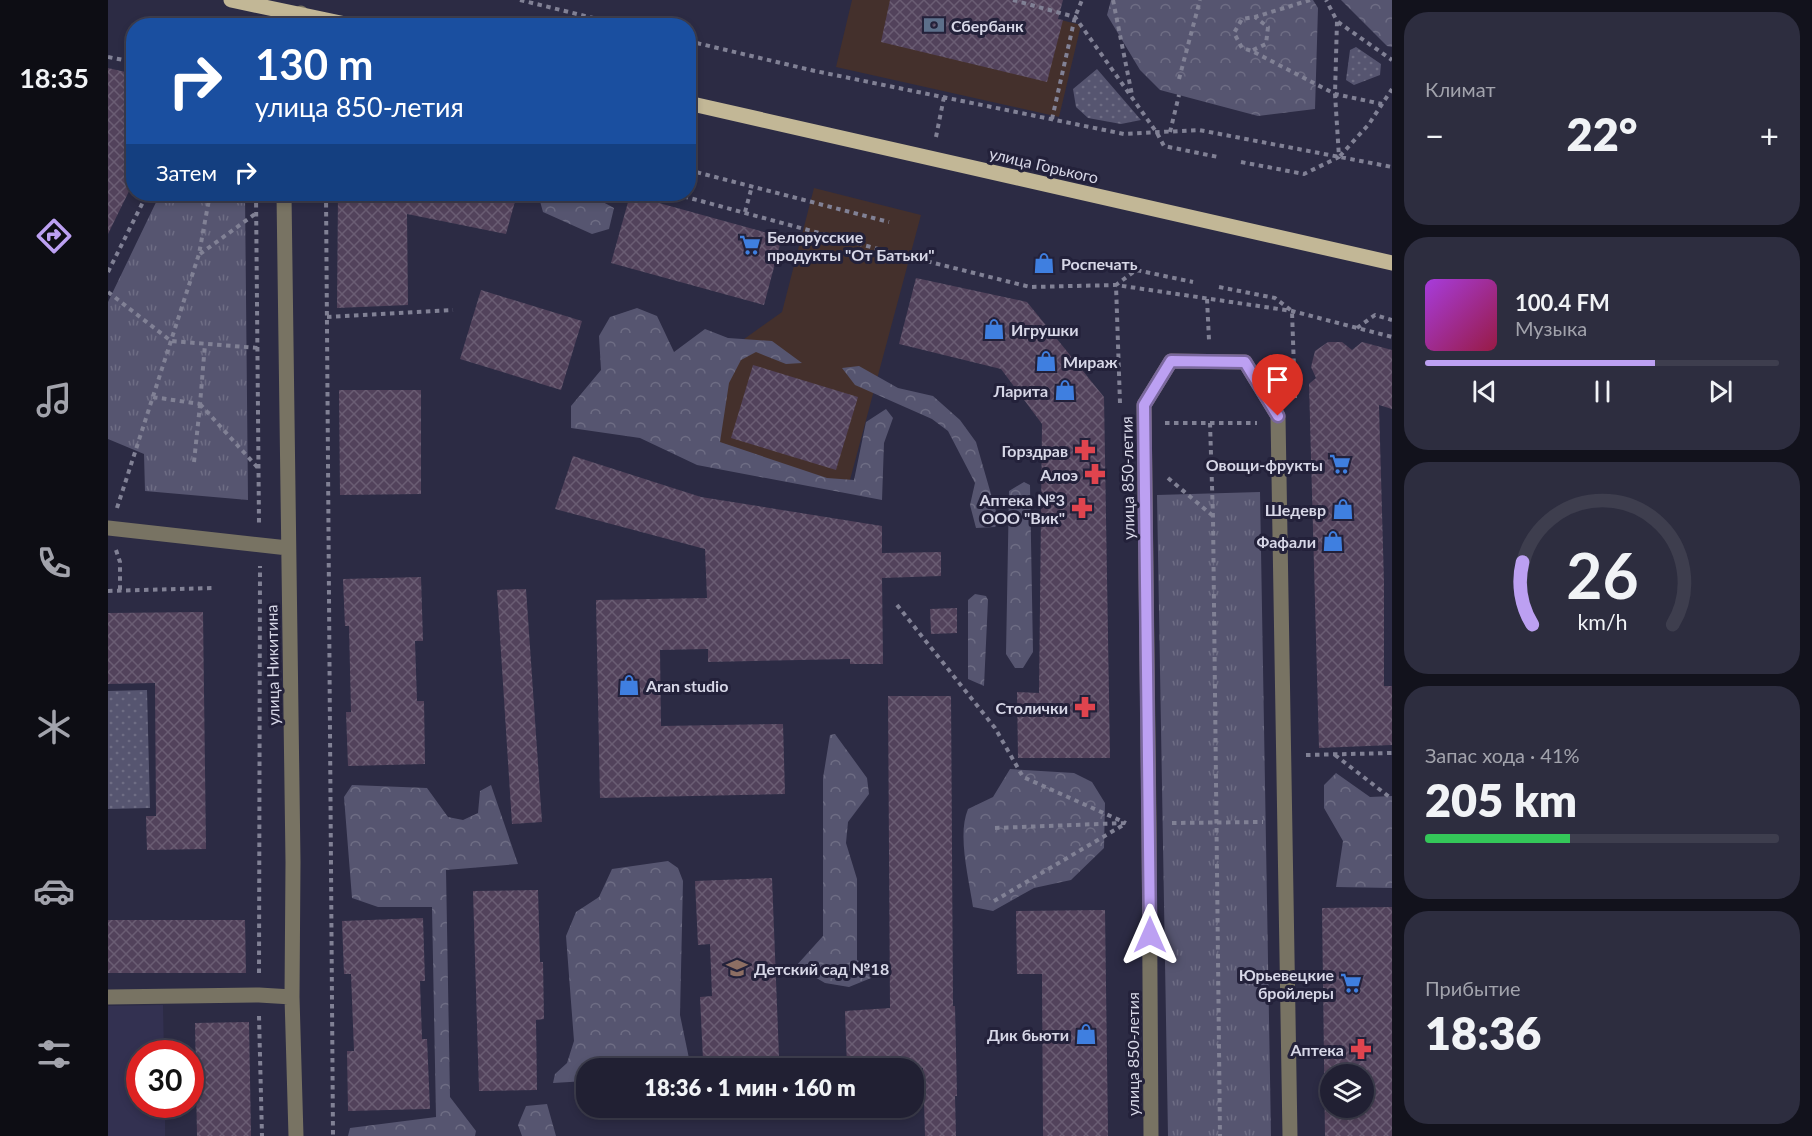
<!DOCTYPE html>
<html lang="ru">
<head>
<meta charset="utf-8">
<style>
	:root { --surface:#212033; --page:#2d2d3f; --text:#f1f3f6; --muted:#a2a3ac; --line:#3e3e4e; --accent:#bca0f2 }
	body { margin:0; font-family:Lato,sans-serif; background:var(--page); color:var(--text); height:100vh; display:flex; flex-direction:column; font-size:22px; white-space:nowrap }
	* { box-sizing:border-box; margin:0 }
	p { font-size:20px; color:var(--muted) }
	.icon { flex:none; width:33px; height:33px; fill:none; stroke:currentColor; stroke-width:2; stroke-linecap:round; stroke-linejoin:round }
	.map { position:relative; flex:1; overflow:hidden }
	.drawer { display:flex; flex-direction:column; gap:12px; padding:12px; background:#12121c; width:420px }
	.drawer>* { flex:none }
	.banner { position:absolute; left:18px; top:18px; width:570px; height:183px; border-radius:24px; box-shadow:0 3px 9px #0003,0 0 0 2px var(--line); background:#1a4fa0; color:#fff; overflow:hidden }
	.controls { position:absolute; left:1212px; top:1064px; display:grid; gap:12px }
	.controls a { display:grid; place-items:center; width:54px; height:54px; border-radius:50%; background:var(--surface); box-shadow:0 3px 9px #0003,0 0 0 2px var(--line); font-size:30px }
	.speed { position:absolute; left:18px; top:1040px; display:flex; gap:12px; font-size:30px; font-weight:700; text-align:center }
	.speed>* { display:grid; place-content:center; width:78px; height:78px; border-radius:50%; background:var(--surface); box-shadow:0 3px 9px #0003,0 0 0 2px var(--line); line-height:1 }
	.speed .limit { border:9px solid #d22; background:#fff; color:#111 }
	.pin { position:absolute; display:grid; place-items:center; width:51px; height:51px; color:#fff; margin:-62px -26px; border-radius:50% 50% 50% 0; rotate:-45deg; box-shadow:0 0 6px #0007 }
	.pin .icon { rotate:45deg }
	.me { position:absolute; width:66px; margin:-33px; rotate:0deg; stroke-linejoin:round; filter:drop-shadow(0 0 4px #0008) }
	.turn { display:flex; align-items:center; gap:21px; height:126px; padding:0 30px; font-size:27px }
	.turn .icon { width:78px; height:78px; stroke-width:2.5 }
	.turn b { display:block; font-size:42px; line-height:51px }
	.then { display:flex; align-items:center; height:57px; padding:0 30px; background:#0003; gap:12px; font-size:22px }
	.big { font-size:45px; font-weight:800; line-height:1.1 }
	.drawer .card { flex:1; display:flex; flex-direction:column; justify-content:center; gap:9px; min-width:0; padding:0 21px; border-radius:24px; background:var(--page) }
	.drawer .dial { align-items:center; gap:0 }
	.dial svg { height:156px; overflow:visible; fill:none; stroke:var(--line); stroke-width:7; stroke-linecap:round; text-anchor:middle }
	.dial text { fill:var(--text); stroke:none }
	.song { display:flex; align-items:center; gap:18px }
	.cover { width:72px; height:72px; border-radius:9px; background:linear-gradient(135deg,hsl(280 70% 55%),hsl(340 70% 35%)) }
	.played { height:6px; border-radius:3px; background:linear-gradient(90deg,var(--accent) 65%,var(--line) 65%) }
	.keys { display:flex; justify-content:space-around; direction:ltr }
	.heat { display:flex; justify-content:space-between; align-items:center; font-size:33px; direction:ltr }
	.charge { height:9px; border-radius:4px; background:linear-gradient(90deg,#34c759 41%,var(--line) 0) }
	.trip { position:absolute; left:468px; top:1058px; width:348px; height:60px; border-radius:24px; background:var(--surface); box-shadow:0 3px 9px #0003,0 0 0 2px var(--line); font-weight:800; line-height:60px; text-align:center }
	main { display:flex; flex:1; min-height:0 }
	.menu { display:flex; flex-direction:column; width:108px; justify-content:space-around; align-items:center; background:#0d0d14; color:var(--muted) }
	.menu .icon { width:42px; height:42px }
	.menu .active { color:var(--accent) }
	.menu b { font-size:27px; color:var(--text) }
	.map>svg:first-child { display:block }
	.commercial { fill:#44302c }
	.built { fill:#333151 }
	.grass { fill:url(#grass-dots) }
	.forest { fill:url(#forest-crowns) }
	.park { fill:url(#park-tufts) }
	.building { fill:url(#building-cross-hatch); fill-rule:evenodd }
	.lines { fill:none; stroke-linecap:round; stroke-linejoin:round }
	.path { stroke:#818195; stroke-width:4; stroke-dasharray:4.5 4.5; stroke-linecap:butt }
	.minor { stroke:#787363; stroke-width:15 }
	.major { stroke:#c2b796; stroke-width:15 }
	.route-casing { stroke:#7a689d; stroke-width:15 }
	.route { stroke:#bca0f2; stroke-width:10 }
	.labels { text-anchor:middle; dominant-baseline:central; stroke-width:6; stroke-linejoin:round; paint-order:stroke }
	.poi-label { font-size:16px; font-weight:bold; fill:#d7d7e7; stroke:#23213a; text-anchor:end }
	.street-label { font-size:16px; fill:#d7d7e7; stroke:#23213a }
</style>
</head>
<body>
<main>
<nav class="menu">
<b>18:35</b>
<svg class="icon active" aria-label="directions" viewBox="0 0 24 24"><path d="M12 3l9 9-9 9-9-9zM9 14v-3h6M13 9l2 2-2 2"/></svg>
<svg class="icon" aria-label="music" viewBox="0 0 24 24"><path d="M9 18V5l10-2v13"/><circle cx="6" cy="18" r="3"/><circle cx="16" cy="16" r="3"/></svg>
<svg class="icon" aria-label="phone" viewBox="0 0 24 24"><path d="M5 4h4l2 5-3 2q2 4 5 5l2-3 5 2v4C11 20 4 13 5 4z"/></svg>
<svg class="icon" aria-label="climate" viewBox="0 0 24 24"><path d="M12 3v18M4 7l16 10M4 17L20 7"/></svg>
<svg class="icon" aria-label="car" viewBox="0 0 24 24"><path d="M5 17H2v-5l4-1 3-4h7l3 4 3 1v5h-3M9 17h6M6 11h13"/><circle cx="7" cy="17" r="2"/><circle cx="17" cy="17" r="2"/></svg>
<svg class="icon" aria-label="filters" viewBox="0 0 24 24"><path d="M4 7h16M4 17h16"/><circle cx="9" cy="7" r="2"/><circle cx="15" cy="17" r="2"/></svg>
</nav>
<div class="map">
<svg width="1284" height="1136" viewBox="0 0 1284 1136">
	<defs>
		<pattern id="grass-dots" width="8" height="8" patternUnits="userSpaceOnUse" patternTransform="scale(1.5)"><rect width="8" height="8" fill="#565570"/><path d="M2 2h.1M6 6h.1" fill="none" stroke="#6e6d84" stroke-width="1.8" stroke-linecap="round"/></pattern>
		<pattern id="forest-crowns" width="20" height="18" patternUnits="userSpaceOnUse" patternTransform="scale(1.5)"><rect width="20" height="18" fill="#565570"/><path d="M2 6a3 3 0 1 1 6 0M12 15a3 3 0 1 1 6 0" fill="none" stroke="#6e6d84"/></pattern>
		<pattern id="park-tufts" width="24" height="20" patternUnits="userSpaceOnUse" patternTransform="scale(1.5)"><rect width="24" height="20" fill="#565570"/><path d="M3 7l-1-3M5 7V3M7 7l1-3M15 17l-1-3M17 17v-4M19 17l1-3" fill="none" stroke="#6e6d84"/></pattern>
		<pattern id="building-cross-hatch" width="8" height="8" patternUnits="userSpaceOnUse" patternTransform="scale(1.5)"><rect width="8" height="8" fill="#52425b"/><path d="M0 0l8 8M0 8l8-8" fill="none" stroke="#6a5d73"/></pattern>
	</defs>
	<rect width="100%" height="100%" fill="#2c2b44"/>
	<path class="commercial" d="M744 0H873L973 25 951 117 728 67Z
		M706 188 813 215 739 491 600 451 632 342 674 312Z"/>
	<path class="built" d="M55 1005 56 1053H32V1104H57V1136H0V1006Z"/>
	<path class="grass" d="M1248 47 1273 64 1272 75 1246 85 1238 80 1242 50Z
		M989 69 1033 120 1013 124 980 118 968 107 965 89Z
		M39 690 42 808 0 809V691Z"/>
	<path class="forest" d="M1003 0H1205L1210 8 1207 109 1150 116 1052 90 1032 70 999 15Z
		M1233 0H1284V47L1279 46Z
		M430 194H480L506 208 501 229 484 234 435 212Z
		M529 308 549 316 566 352 597 329 620 338 664 341 694 363 678 364 648 352 633 360 621 383 612 442 719 478 746 480 758 422 778 409 785 418 776 443 774 500 589 465 532 438 463 428V406L493 370 491 336 502 317Z
		M751 366 790 388 825 396 852 420 868 442 891 522 887 527 868 528 862 505 867 483 840 431 824 419 747 385 734 368Z
		M916 482 922 485 925 652 915 668H907L898 654 901 491Z
		M867 594 878 596 880 600 876 686 860 679V600Z
		M727 734 759 778 761 794 740 822 738 843 749 879V960L773 974 741 987 717 983 688 966 715 936V778L722 735Z
		M902 769 966 773 984 782 997 803 996 848 963 880 926 888 885 911 865 907C861 879 849 835 860 809L885 797Z
		M1228 773 1262 797 1284 796V888L1228 887 1235 841 1216 808V785Z
		M244 785 319 788 340 817 355 820 370 813 372 791 383 785 410 864 338 870 342 1097 368 1131 367 1136H240L242 1128 328 1117 324 907H270L244 898 236 797Z
		M560 861 570 868 575 881 572 1015 583 1068H478V1081L445 1083 447 1074 459 1063 466 1041 458 936 468 912 491 897 504 869Z
		M439 1104 448 1136H414L410 1125 418 1106Z"/>
	<path class="park" d="M52 194H137L140 500 37 491 36 454 0 439V302Z
		M1152 492 1163 1136H1060L1049 495Z"/>
	<path class="building" d="M782 0H955L950 19 955 20 939 82 773 42Z
		M0 68 26 74V181L0 234Z
		M230 194H409L398 234 299 214 300 305 229 308Z
		M522 195 674 237 656 305 503 263Z
		M808 278 919 302 996 397 1002 758H910L909 692 931 693 934 424 893 369 791 344Z
		M373 290 474 321 453 390 352 359Z
		M1220 342H1234L1244 350 1254 342 1284 350V409L1271 405 1276 583V686H1284V745L1211 748 1201 384 1208 378 1203 367 1207 351Z
		M645 365 750 397 728 470 623 438Z
		M231 390H313V494L232 495Z
		M465 456 593 497 774 526V553L833 552V576L774 578 775 664H742V659L600 662V649L552 650 553 726 675 724 677 794 492 798 488 600 599 598 597 549 447 509Z
		M313 577 315 641H307L309 701H316L317 764 240 766 238 712H243L241 626H237L235 579Z
		M418 589 434 822 404 824 389 590Z
		M849 608V633L823 634 822 609Z
		M95 612 98 849 39 850 38 816H48L47 683 0 684V613Z
		M780 696H843L845 1006H847L849 1096H847L848 1136H817L815 1068H739L737 1011 782 1008Z
		M664 878 671 1057 595 1060 592 997 604 996 602 944 590 945 587 881Z
		M430 890 432 962H435L436 1019 428 1020 429 1090 371 1091 365 891Z
		M1284 907V1136H1217L1214 908ZM1222 1074H1256V1107H1222Z
		M997 910 1000 1136H935L934 974H909L908 911Z
		M315 918 317 981H312L314 1039H319L322 1109 240 1111 239 1051H246L243 974H236L234 921Z
		M0 920H137L138 973H0Z
		M141 1022 143 1136H89L87 1023Z"/>
	<g class="lines">
		<path class="path" d="M412 0 518 26
			M905 0 967 17 1049 133 1056 146 1110 157
			M1005 0 1024 95
			M1202 0 1147 17 1134 19 1126 33 1134 48 1144 51 1227 94 1274 104
			M1230 22 1284 60
			M580 41 707 71 1016 134 1091 130 1284 167
			M1145 50 1158 44 1160 27 1147 17
			M0 57 26 62
			M1071 79 1092 0
			M944 119 967 17 974 0
			M1062 132 1071 95
			M828 137 836 97
			M1232 156 1261 124 1284 89
			M1133 162 1196 174 1231 157 1227 94 1229 21 1218 0
			M580 170 781 222
			M148 194 151 523
			M218 194 225 1136
			M567 194 774 250 922 287 1008 285 1184 311 1284 337
			M637 212 644 186
			M92 254 147 214
			M0 272 39 194
			M1111 287 1167 298 1184 311 1187 398
			M0 292 63 341 150 348
			M1099 299 1101 340
			M219 317 345 310
			M1249 328 1267 315 1284 320
			M45 397 92 404 97 344
			M1012 403 1008 285 1028 270 1085 282
			M92 404 151 469
			M1057 423H1149
			M1102 423 1105 517 1112 1136
			M86 462 92 405
			M1060 478 1105 516
			M9 508 91 254 102 194
			M8 550 12 562V590
			M0 591 107 588
			M789 605 887 728 915 777 1018 823
			M1198 755 1284 753
			M1227 755 1284 799
			M1064 823 1155 822
			M887 828 1017 823
			M886 901 1017 824
			M151 973 152 566
			M151 1016 154 1136"/>
		<path class="minor" d="M190 26 193 13
			M176 194 185 862 184 997 188 1136
			M0 528 180 548
			M0 997 151 995 184 997
			M1043 1136 1041 823 1036 405 1063 361 1137 362 1170 416 1182 1136"/>
		<path class="major" d="M123 0 247 26
			M580 103 1284 263"/>
	</g>
	<g class="lines">
		<defs>
			<path id="route" d="M1042 935 1036 405 1063 361 1137 362 1170 416"/>
		</defs>
		<use href="#route" class="route-casing"/>
		<use href="#route" class="route"/>
	</g>
	<defs>
		<symbol id="bank-bare" viewBox="-9 -9 18 18"><path d="M-6-4H6V4H-6ZM0-2.3a2.3 2.3 0 1 0 0 4.6a2.3 2.3 0 1 0 0-4.6Z" fill="#5c6f8a" stroke="#23213a" stroke-width="2.5" paint-order="stroke"/></symbol>
		<symbol id="supermarket-bare" viewBox="-9 -9 18 18"><path d="M-6-5.5h2.5l.6 2H6L4.5 2H-2.5L-4.4-4H-6ZM-1.5 3.2a1.3 1.3 0 1 0 .1 0ZM3 3.2a1.3 1.3 0 1 0 .1 0Z" fill="#3f7fe0" stroke="#23213a" stroke-width="2.5" paint-order="stroke"/></symbol>
		<symbol id="shop-bare" viewBox="-9 -9 18 18"><path d="M-5-2.5h2.3a2.7 3.5 0 0 1 5.4 0H5L5.5 6h-11ZM-1.5-2.5h3a1.5 2.3 0 0 0-3 0Z" fill="#3f7fe0" stroke="#23213a" stroke-width="2.5" paint-order="stroke"/></symbol>
		<symbol id="pharmacy-bare" viewBox="-9 -9 18 18"><path d="M-2-6h4v4h4v4h-4v4h-4v-4h-4v-4h4Z" fill="#e0444e" stroke="#23213a" stroke-width="2.5" paint-order="stroke"/></symbol>
		<symbol id="school-bare" viewBox="-9 -9 18 18"><path d="M0-5L7-2L0 1L-7-2ZM-4 1L0 2.5L4 1V4Q0 6-4 4Z" fill="#8d6e63" stroke="#23213a" stroke-width="2.5" paint-order="stroke"/></symbol>
	</defs>
	<g fill-rule="evenodd">
		<use href="#bank-bare" x="811" y="10" width="30" height="30"/>
		<use href="#supermarket-bare" x="627" y="230" width="30" height="30"/>
		<use href="#shop-bare" x="921" y="248" width="30" height="30"/>
		<use href="#shop-bare" x="871" y="314" width="30" height="30"/>
		<use href="#shop-bare" x="923" y="346" width="30" height="30"/>
		<use href="#shop-bare" x="942" y="375" width="30" height="30"/>
		<use href="#pharmacy-bare" x="962" y="435" width="30" height="30"/>
		<use href="#supermarket-bare" x="1217" y="449" width="30" height="30"/>
		<use href="#pharmacy-bare" x="972" y="459" width="30" height="30"/>
		<use href="#pharmacy-bare" x="959" y="493" width="30" height="30"/>
		<use href="#shop-bare" x="1220" y="494" width="30" height="30"/>
		<use href="#shop-bare" x="1210" y="526" width="30" height="30"/>
		<use href="#shop-bare" x="506" y="670" width="30" height="30"/>
		<use href="#pharmacy-bare" x="962" y="692" width="30" height="30"/>
		<use href="#school-bare" x="614" y="953" width="30" height="30"/>
		<use href="#supermarket-bare" x="1228" y="968" width="30" height="30"/>
		<use href="#shop-bare" x="963" y="1019" width="30" height="30"/>
		<use href="#pharmacy-bare" x="1238" y="1034" width="30" height="30"/>
	</g>
	<g class="labels">
		<g class="poi-label">
			<text x="843" y="25" text-anchor="start">Сбербанк</text>
			<text x="659" y="236" text-anchor="start">Белорусские<tspan x="659" dy="18">продукты "От Батьки"</tspan></text>
			<text x="953" y="263" text-anchor="start">Роспечать</text>
			<text x="903" y="329" text-anchor="start">Игрушки</text>
			<text x="955" y="361" text-anchor="start">Мираж</text>
			<text x="940" y="390">Ларита</text>
			<text x="960" y="450">Горздрав</text>
			<text x="1215" y="464">Овощи-фрукты</text>
			<text x="970" y="474">Алоэ</text>
			<text x="957" y="499">Аптека №3<tspan x="957" dy="18">ООО "Вик"</tspan></text>
			<text x="1218" y="509">Шедевр</text>
			<text x="1208" y="541">Фафали</text>
			<text x="538" y="685" text-anchor="start">Aran studio</text>
			<text x="960" y="707">Столички</text>
			<text x="646" y="968" text-anchor="start">Детский сад №18</text>
			<text x="1226" y="974">Юрьевецкие<tspan x="1226" dy="18">бройлеры</tspan></text>
			<text x="961" y="1034">Дик бьюти</text>
			<text x="1236" y="1049">Аптека</text>
		</g>
		<g class="street-label">
			<text transform="translate(936 165) rotate(13)">улица Горького</text>
			<text transform="translate(1019 478) rotate(-91)">улица 850-летия</text>
			<text transform="translate(164 665) rotate(-91)">улица Никитина</text>
			<text transform="translate(1024 1054) rotate(-90)">улица 850-летия</text>
		</g>
	</g>
</svg>
<div class="controls">
<a><svg class="icon" aria-label="layers" viewBox="0 0 24 24"><path d="M12 4l9 5-9 5-9-5zM3 14l9 5 9-5"/></svg></a>
</div>
<div class="speed"><div class="limit">30</div></div>
<div class="pin" style="left:1170px;top:416px;background:#d93025"><svg class="icon" aria-label="arrive" viewBox="0 0 24 24"><path d="M6 21V4h12l-3 4 3 4H6"/></svg></div>
<svg class="me" style="left:1042px;top:935px" viewBox="-20 -20 40 40"><path d="M0-17L14 15 0 8-14 15z" fill="#bca0f2" stroke="#fff" stroke-width="4"/></svg>
<div class="trip">18:36 · 1 мин · 160 m</div>
<div class="banner">
<div class="turn"><svg class="icon" aria-label="right" viewBox="0 0 24 24"><path d="M7 20v-9h11M14 6l5 5-5 5"/></svg><div><b>130 m</b>улица 850-летия</div></div>
<div class="then">Затем<svg class="icon" aria-label="right" viewBox="0 0 24 24"><path d="M7 20v-9h11M14 6l5 5-5 5"/></svg></div>
</div>
</div>
<section class="drawer">
<div class="card"><p>Климат</p>
<div class="heat"><a>−</a><b class="big">22°</b><a>+</a></div>
</div>
<div class="card">
<div class="song"><i class="cover"></i><div><b>100.4 FM</b><p>Музыка</p></div></div>
<div class="played"></div>
<div class="keys"><svg class="icon" aria-label="previous" viewBox="0 0 24 24"><path d="M18 5L8 12l10 7zM5 5v14"/></svg><svg class="icon" aria-label="pause" viewBox="0 0 24 24"><path d="M8 5v14M16 5v14"/></svg><svg class="icon" aria-label="next" viewBox="0 0 24 24"><path d="M6 5l10 7-10 7zM19 5v14"/></svg></div>
</div>
<div class="card dial"><svg viewBox="0 0 100 80">
<path d="M14 69A42 42 0 1 1 86 69"/>
<path d="M14 69A42 42 0 0 1 9 37" stroke="#bca0f2"/>
<text x="50" y="56" font-size="32" font-weight="700">26</text>
<text x="50" y="72" font-size="11">km/h</text>
</svg></div>
<div class="card"><p>Запас хода · 41%</p><b class="big">205 km</b><div class="charge"></div></div>
<div class="card"><p>Прибытие</p><b class="big">18:36</b></div>
</section>
</main>
</body>
</html>
